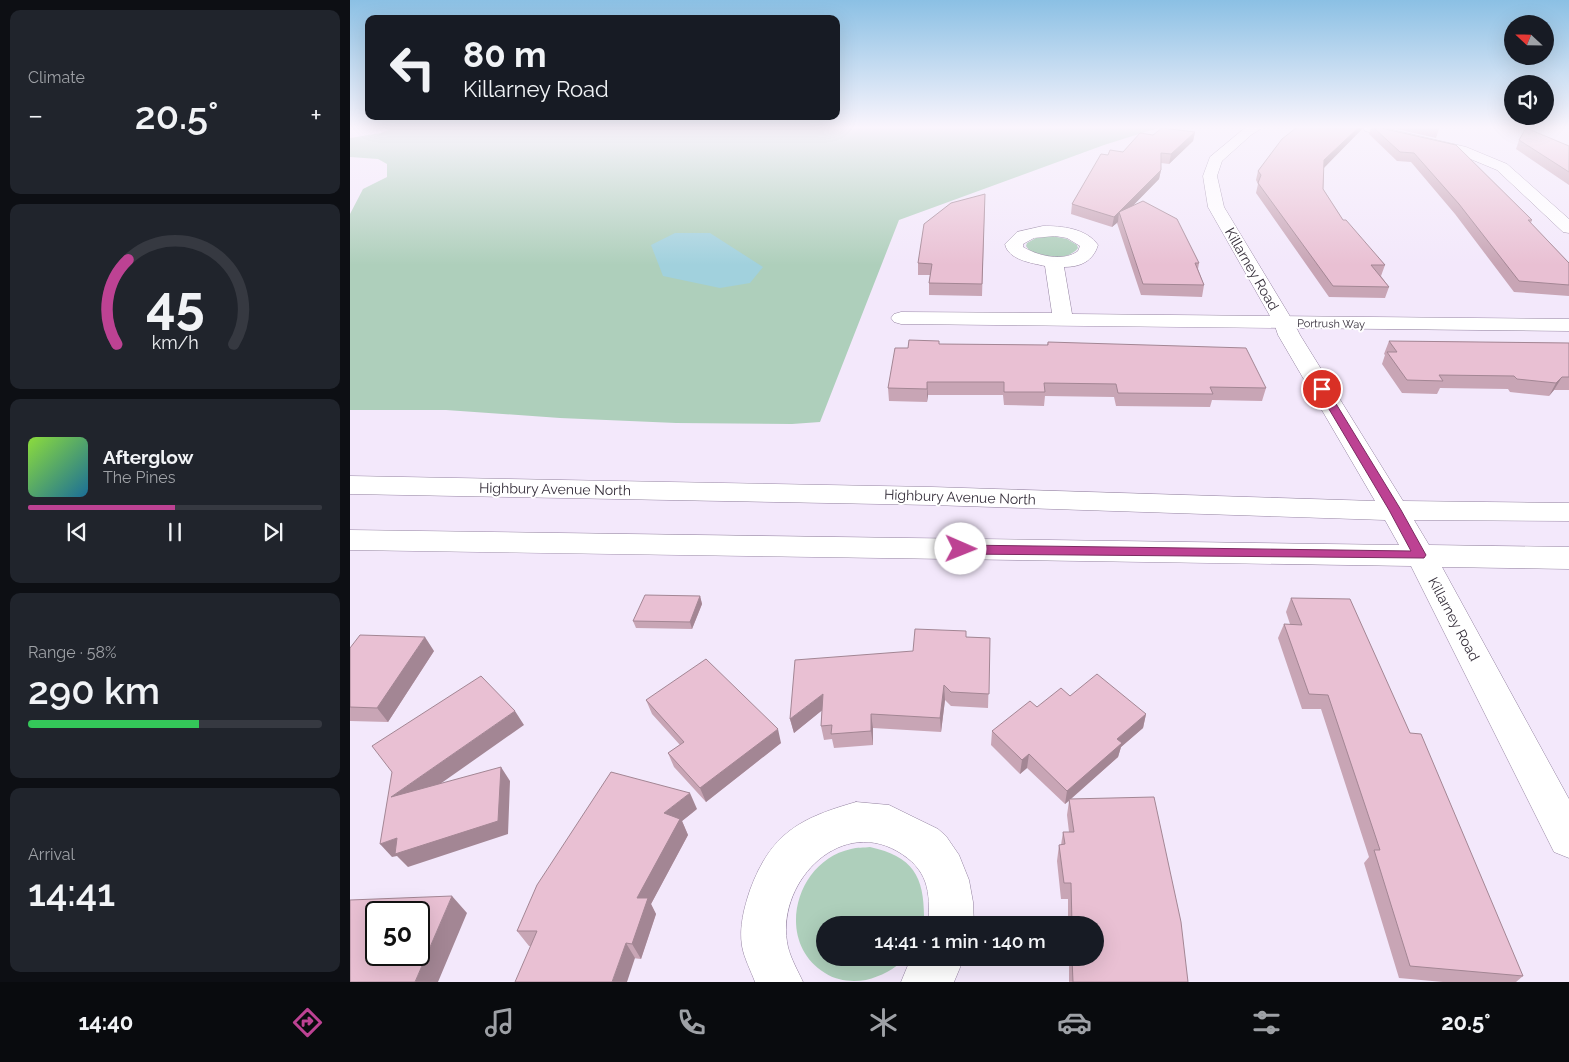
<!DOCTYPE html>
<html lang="en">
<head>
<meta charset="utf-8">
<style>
	:root { --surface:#171b24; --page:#20242c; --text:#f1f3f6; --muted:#9ea1a6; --line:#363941; --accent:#bd4293 }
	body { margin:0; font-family:Raleway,sans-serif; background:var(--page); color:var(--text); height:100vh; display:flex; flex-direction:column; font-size:19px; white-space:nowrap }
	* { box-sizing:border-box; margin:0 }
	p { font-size:16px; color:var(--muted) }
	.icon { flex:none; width:28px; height:28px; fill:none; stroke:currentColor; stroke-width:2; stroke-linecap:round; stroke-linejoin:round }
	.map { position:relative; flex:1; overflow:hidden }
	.panel { display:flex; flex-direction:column; gap:10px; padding:10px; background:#0d0f14; width:350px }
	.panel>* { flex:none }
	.top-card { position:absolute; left:15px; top:15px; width:475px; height:105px; border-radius:10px; box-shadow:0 5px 20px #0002; background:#171b24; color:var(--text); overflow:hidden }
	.needle { width:32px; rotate:292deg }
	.buttons { position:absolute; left:1154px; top:15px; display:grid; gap:10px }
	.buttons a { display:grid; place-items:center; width:50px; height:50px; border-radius:50%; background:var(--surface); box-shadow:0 5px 20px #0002; font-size:25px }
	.speed { position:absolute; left:15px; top:901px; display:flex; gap:10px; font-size:25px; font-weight:700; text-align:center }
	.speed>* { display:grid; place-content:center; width:65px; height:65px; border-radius:50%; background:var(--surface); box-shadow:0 5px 20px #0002; line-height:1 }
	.speed .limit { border:2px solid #111; border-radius:8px; background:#fff; color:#111 }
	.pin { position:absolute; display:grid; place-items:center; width:42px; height:42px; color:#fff; margin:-21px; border:2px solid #fff; border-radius:50%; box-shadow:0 1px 5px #0007 }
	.me { position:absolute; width:55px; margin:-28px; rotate:91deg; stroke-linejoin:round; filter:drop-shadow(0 0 4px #0008) }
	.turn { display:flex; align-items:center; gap:18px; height:105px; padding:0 15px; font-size:22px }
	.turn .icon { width:65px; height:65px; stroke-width:2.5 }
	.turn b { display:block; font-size:35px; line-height:42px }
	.big { font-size:38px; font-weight:600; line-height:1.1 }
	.panel .widget { flex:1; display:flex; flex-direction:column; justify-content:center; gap:8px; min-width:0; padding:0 18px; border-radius:10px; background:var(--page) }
	.panel .dial { align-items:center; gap:0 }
	.dial svg { height:130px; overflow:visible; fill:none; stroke:var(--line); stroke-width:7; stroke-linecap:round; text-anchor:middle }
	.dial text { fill:var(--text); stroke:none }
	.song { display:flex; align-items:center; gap:15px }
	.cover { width:60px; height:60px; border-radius:8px; background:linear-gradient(135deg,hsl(90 70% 55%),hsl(200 70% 35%)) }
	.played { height:5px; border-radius:2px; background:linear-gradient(90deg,var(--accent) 50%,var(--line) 50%) }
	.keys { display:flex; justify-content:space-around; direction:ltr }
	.heat { display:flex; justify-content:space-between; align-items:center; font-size:28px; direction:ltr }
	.charge { height:8px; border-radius:4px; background:linear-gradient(90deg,#34c759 58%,var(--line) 0) }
	.trip { position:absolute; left:466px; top:916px; width:288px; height:50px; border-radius:25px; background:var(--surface); box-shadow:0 5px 20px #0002; font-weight:600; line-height:50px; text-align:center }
	.tab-bar { display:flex; height:80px; justify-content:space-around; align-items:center; background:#090b0e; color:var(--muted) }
	.tab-bar .icon { width:35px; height:35px }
	.tab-bar .active { color:var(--accent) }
	.tab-bar b { font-size:22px; color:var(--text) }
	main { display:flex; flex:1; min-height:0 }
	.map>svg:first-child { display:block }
	.green { fill:#aecfbb }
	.water { fill:#a1d1dd }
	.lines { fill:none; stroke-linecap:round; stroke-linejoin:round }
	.street-casing { stroke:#9483a1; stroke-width:1 }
	.secondary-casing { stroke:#9483a1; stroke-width:1 }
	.street { fill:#fff; fill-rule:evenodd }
	.secondary { fill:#fff; fill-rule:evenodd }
	.wall { fill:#c8a5b5 }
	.shaded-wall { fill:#a38694 }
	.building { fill:#e9c0d3; stroke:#a38694; fill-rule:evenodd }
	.route { fill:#bd4293; stroke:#7b2b60 }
	.labels { text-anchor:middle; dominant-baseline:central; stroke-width:4; stroke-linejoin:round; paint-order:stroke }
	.far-street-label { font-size:11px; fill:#362f3b; stroke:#fff }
	.street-label { font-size:14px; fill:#362f3b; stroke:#fff }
</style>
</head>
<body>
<main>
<section class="panel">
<div class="widget"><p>Climate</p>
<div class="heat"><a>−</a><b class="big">20.5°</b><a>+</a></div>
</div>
<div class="widget dial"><svg viewBox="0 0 100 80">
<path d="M14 69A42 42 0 1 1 86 69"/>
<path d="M14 69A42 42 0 0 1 21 17" stroke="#bd4293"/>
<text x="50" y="56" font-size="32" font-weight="700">45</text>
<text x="50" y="72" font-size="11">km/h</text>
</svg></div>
<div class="widget">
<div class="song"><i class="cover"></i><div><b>Afterglow</b><p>The Pines</p></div></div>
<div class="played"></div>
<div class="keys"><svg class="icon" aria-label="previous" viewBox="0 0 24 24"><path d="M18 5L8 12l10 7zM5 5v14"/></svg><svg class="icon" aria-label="pause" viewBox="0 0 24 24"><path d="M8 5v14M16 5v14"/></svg><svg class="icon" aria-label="next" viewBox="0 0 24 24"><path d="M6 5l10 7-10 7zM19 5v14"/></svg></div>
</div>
<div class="widget"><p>Range · 58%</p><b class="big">290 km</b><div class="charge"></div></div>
<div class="widget"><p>Arrival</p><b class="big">14:41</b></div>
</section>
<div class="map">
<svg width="1219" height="982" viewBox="0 0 1219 982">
	<rect width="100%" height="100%" fill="#f3e8fb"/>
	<path class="green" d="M44 128H808L754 145 549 220 470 422 442 424 326 423 210 418 96 410H0V214L13 189 37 177V164L28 159 0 157V138L31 133Z
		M702 236 717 239 727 245 728 248C718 262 684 260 676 246L677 243 686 238Z
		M520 847C565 857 575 878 574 923L573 925H475V958H555C544 970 531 976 516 980 502 982 487 981 475 973 424 942 445 861 501 849 507 847 514 848 520 847Z"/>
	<path class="water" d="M325 233H360L413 267 400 283 370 288 313 276 301 245Z"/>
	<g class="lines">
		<defs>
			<path id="street" d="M1014 128H1035L1116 147 1157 164 1219 219V233L1213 232 1147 170 1106 153 1015 131Z
				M693 226C712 226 736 228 748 245 743 261 731 267 714 267L722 314 1219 319V331L551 324 544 322 541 318 544 314 551 312 702 313 695 266C682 263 658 260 655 244L667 232ZM705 236 717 238 730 246 728 251C714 262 688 256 673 247V244L684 238Z
				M506 802 539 805 588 829 596 836 609 855 619 880 623 902 624 925H578C581 891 578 869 547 851 487 817 424 886 438 947 441 959 448 971 453 982H405C401 971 394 958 392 946 389 927 394 908 400 890 421 833 450 818 506 802Z
				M566 958H614L604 982H551L558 965Z"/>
			<path id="secondary" d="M895 128H912L901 135 872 161 867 176 874 207 944 323 950 335 1053 501 1219 503V521L1064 520 1079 545 1219 547V569L1092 567 1219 799V858L1204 852 1061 566 0 550V530L1049 545 1035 520 582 505 0 494V476L582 487 1025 501 928 335 924 323 858 207 853 176 860 157Z"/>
		</defs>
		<use href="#street" class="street-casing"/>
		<use href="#secondary" class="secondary-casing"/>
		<use href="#street" class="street"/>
		<use href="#secondary" class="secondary"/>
	</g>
	<path class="wall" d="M946 128H1013L974 167 973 189 993 220 1035 265 1031 276 1039 287 1035 298 979 297 906 193 908 184 906 180 908 171Z
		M1021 128H1031L1182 220 1181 223 1219 263V296L1164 292 1105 214 1061 162 1047 161 1019 134Z
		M1042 128H1087L1089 129 1086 138Z
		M845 132 843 141 819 164 811 163V170L809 179 783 205 849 263 848 269 854 285 852 297 791 295 767 223 768 222 762 227 721 214 722 204 758 155 773 152 803 135Z
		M1169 140 1219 146V185L1166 149Z
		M635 194 632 296 579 295V283L580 275H568V263Z
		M589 341V344L697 345 698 342 916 388 912 401 862 400 860 407 766 406 764 397 695 396 694 406 654 405 653 395H578L577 402 539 401 538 388 558 348Z
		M1039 341 1219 343V390H1204L1199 396 1160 392 1158 389 1090 388 1087 394 1052 393 1032 364 1035 355 1034 354Z
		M350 596 352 604 342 629 286 628 283 621Z
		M941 598 1060 733 1173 976 1166 982H1093L1049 978 1014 863 1019 857 971 709H952L928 638 934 624H940L936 612Z
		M616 637 640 638 638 708 601 706 595 700 591 732 523 728V745L484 748 482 739 474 740 471 726 472 710 444 733 440 719 563 651Z
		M0 648 84 651 38 722 0 721Z
		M720 696 796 714 793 728 771 747 768 757 721 799 838 982H719V958H745V925H718V899H711L707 861 709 845H711L713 832H719L717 815 719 801 715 804 677 768 670 774 641 745 642 731 687 707Z
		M296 700 431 743 356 802 324 767 318 753 330 745 302 714Z
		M347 809 332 821 338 835 301 904 306 914 291 959 179 946 167 931Z"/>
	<path class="shaded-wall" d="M1008 128H1013L1012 129 972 170 974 160Z
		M845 132 843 141 819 164 821 154Z
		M811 170 809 179 771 218 769 212 768 222 762 227 764 217Z
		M1212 377 1204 390 1199 396 1206 383Z
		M577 382 578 395 577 402Z
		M350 596 352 604 342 629 340 622Z
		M75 637 84 651 38 722 27 708Z
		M594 685 595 700 591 732 590 718Z
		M473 694 475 708 444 733 440 719Z
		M165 711 174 725 53 810 41 797Z
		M521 714 523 728V745L521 731Z
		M796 714 793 728 771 747 768 757 715 804 717 791 767 739Z
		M428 729 431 743 356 802 350 788Z
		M679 754 677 768 670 774 672 760Z
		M151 767 160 781 158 834 58 867 47 856 42 857 30 844 47 838Z
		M340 793 347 809 332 821 338 835 301 904 306 914 291 959 282 944 287 898 314 813Z
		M102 896 117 913 88 982H65Z
		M276 943 285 958 277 982H262Z"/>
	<path class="building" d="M812 128 845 132 821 154 811 153V170L764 217 722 204 751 154 758 155 760 150 773 152 790 133 803 135Z
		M946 128H1008L974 160 973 189 993 220H996L1035 265H1021L1039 287 983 286 908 183 911 175 908 171 932 139Z
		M1024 128H1031L1106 145 1182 220H1178L1219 263V285L1169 281 1109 204 1064 153 1050 152Z
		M1176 128 1219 146V172L1169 140Z
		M635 194 632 284 579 283 582 264 568 263 574 224 601 203Z
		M793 201 827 219 849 263H845L854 285 793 284 769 212Z
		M559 340 589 341V344L698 345V342L896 348 916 388 860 387 863 394 768 393 766 384 694 383 695 392H654V382H577V389L538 388 545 348H558Z
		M1039 341 1219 343V377H1212L1206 383 1167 379 1164 376 1089 375 1093 381 1057 380 1037 352H1047Z
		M295 595 350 596 340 622 283 621Z
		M941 598 1000 599 1060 733 1071 734 1173 976 1060 966 1024 850H1030L978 695 959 694 934 624 952 625Z
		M565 629 616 631V637L640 638 639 694 601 692 594 685 590 718 521 714V731L481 734 482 725 471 726 473 694 440 719 445 660 563 651Z
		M10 635 75 637 27 708 0 707V648Z
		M356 659 428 729 350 788 318 753 334 742 296 700Z
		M747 674 796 714 767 739 772 743 717 791 679 754 672 760 642 731 680 701 687 707 711 688 720 696Z
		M131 676 165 711 41 797 151 767 148 821 45 854 47 838 30 844 42 772 22 746Z
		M261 772 340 793 314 813 330 819 287 898H298L282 944 276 943 262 982H165L187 931H167L187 885Z
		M804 797 831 922 838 982H723L722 958H745V925H722L721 883H714L709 845 715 844 713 832H724L719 799Z
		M102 896 65 982H0V900ZM26 912H69V955H26Z"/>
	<linearGradient id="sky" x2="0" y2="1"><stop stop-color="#8bc0e4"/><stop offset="0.48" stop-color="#faf5fd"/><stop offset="1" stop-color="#faf5fd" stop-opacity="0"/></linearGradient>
	<rect width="1219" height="265" fill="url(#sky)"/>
	<path class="route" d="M972 386 977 389 1051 510 1076 555 1074 558 611 554 605 549 611 545 1061 551 1039 510 967 389Z"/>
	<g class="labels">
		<g class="far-street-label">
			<text transform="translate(981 324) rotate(1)">Portrush Way</text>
		</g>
		<g class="street-label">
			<text transform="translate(902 269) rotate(60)">Killarney Road</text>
			<text transform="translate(205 489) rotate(1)">Highbury Avenue North</text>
			<text transform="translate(610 497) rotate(2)">Highbury Avenue North</text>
			<text transform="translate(1104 619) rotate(62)">Killarney Road</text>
		</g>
	</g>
</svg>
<div class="buttons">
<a><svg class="needle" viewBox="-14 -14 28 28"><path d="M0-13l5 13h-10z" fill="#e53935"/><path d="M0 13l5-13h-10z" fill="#9ea1a6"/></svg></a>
<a><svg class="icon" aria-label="sound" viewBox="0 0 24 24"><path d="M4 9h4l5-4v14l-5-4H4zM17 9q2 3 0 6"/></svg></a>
</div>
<div class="speed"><div class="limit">50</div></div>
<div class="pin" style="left:972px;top:389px;background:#d93025"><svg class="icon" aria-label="arrive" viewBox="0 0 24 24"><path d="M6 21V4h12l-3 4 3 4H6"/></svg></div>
<svg class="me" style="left:611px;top:549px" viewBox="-20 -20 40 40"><circle r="19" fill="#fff"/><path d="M0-13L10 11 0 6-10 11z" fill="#bd4293"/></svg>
<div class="trip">14:41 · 1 min · 140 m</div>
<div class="top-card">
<div class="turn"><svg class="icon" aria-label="left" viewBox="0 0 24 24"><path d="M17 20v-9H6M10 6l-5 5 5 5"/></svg><div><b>80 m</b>Killarney Road</div></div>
</div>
</div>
</main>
<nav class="tab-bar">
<b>14:40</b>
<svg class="icon active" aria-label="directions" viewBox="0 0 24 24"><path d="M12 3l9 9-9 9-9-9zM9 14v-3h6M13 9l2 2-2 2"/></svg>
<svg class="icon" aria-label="music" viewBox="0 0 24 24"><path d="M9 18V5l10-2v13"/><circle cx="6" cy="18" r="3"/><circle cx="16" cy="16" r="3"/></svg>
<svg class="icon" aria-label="phone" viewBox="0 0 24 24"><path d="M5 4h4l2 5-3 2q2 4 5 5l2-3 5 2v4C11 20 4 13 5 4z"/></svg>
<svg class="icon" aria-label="climate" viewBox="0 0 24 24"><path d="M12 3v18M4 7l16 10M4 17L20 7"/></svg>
<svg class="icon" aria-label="car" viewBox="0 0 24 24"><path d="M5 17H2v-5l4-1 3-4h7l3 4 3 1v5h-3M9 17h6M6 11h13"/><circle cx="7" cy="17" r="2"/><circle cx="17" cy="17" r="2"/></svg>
<svg class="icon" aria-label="filters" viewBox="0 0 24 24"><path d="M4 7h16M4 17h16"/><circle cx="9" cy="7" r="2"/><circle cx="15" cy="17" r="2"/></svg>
<b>20.5°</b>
</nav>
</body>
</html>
